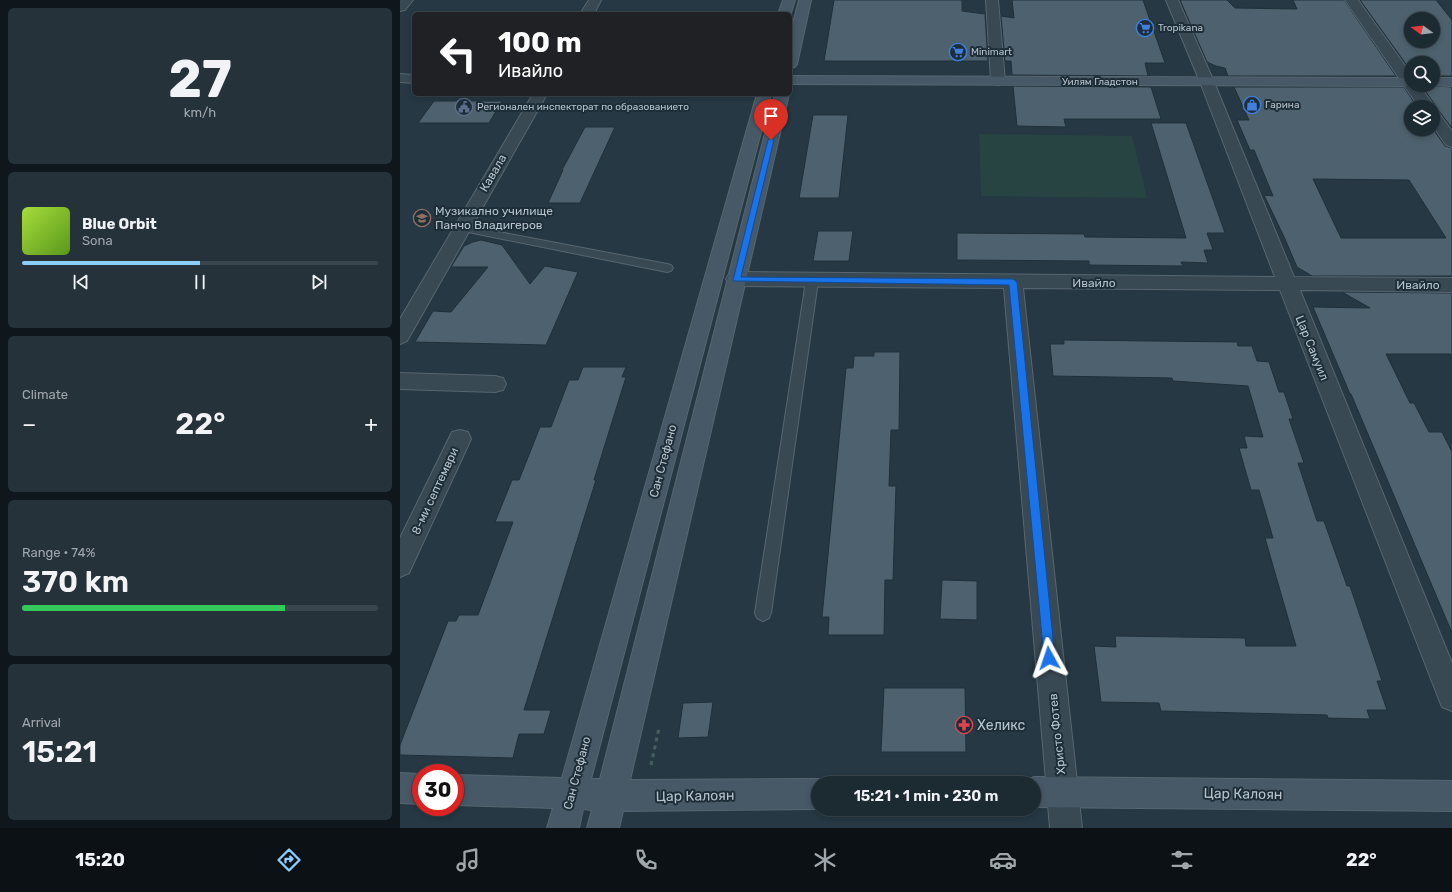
<!DOCTYPE html>
<html lang="en">
<head>
<meta charset="utf-8">
<style>
	:root { --surface:#1c2a32; --page:#25323a; --text:#f1f3f6; --muted:#a0a7ac; --line:#3a464d; --accent:#8acdfe }
	body { margin:0; font-family:Rubik,sans-serif; background:var(--page); color:var(--text); height:100vh; display:flex; flex-direction:column; font-size:15px; white-space:nowrap }
	* { box-sizing:border-box; margin:0 }
	p { font-size:13px; color:var(--muted) }
	.icon { flex:none; width:22px; height:22px; fill:none; stroke:currentColor; stroke-width:2; stroke-linecap:round; stroke-linejoin:round }
	.map { position:relative; flex:1; overflow:hidden }
	.sheet { display:flex; flex-direction:column; gap:8px; padding:8px; background:#0f171c; width:400px }
	.sheet>* { flex:none }
	.banner { position:absolute; left:12px; top:12px; width:380px; height:84px; border-radius:6px; box-shadow:0 2px 6px #0003,0 0 0 1px var(--line); background:#202124; color:#fff; overflow:hidden }
	.needle { width:26px; rotate:285deg }
	.fabs { position:absolute; left:1004px; top:12px; display:grid; gap:8px }
	.fabs a { display:grid; place-items:center; width:36px; height:36px; border-radius:50%; background:var(--surface); box-shadow:0 2px 6px #0003,0 0 0 1px var(--line); font-size:20px }
	.speed { position:absolute; left:12px; top:764px; display:flex; gap:8px; font-size:20px; font-weight:700; text-align:center }
	.speed>* { display:grid; place-content:center; width:52px; height:52px; border-radius:50%; background:var(--surface); box-shadow:0 2px 6px #0003,0 0 0 1px var(--line); line-height:1 }
	.speed .limit { border:6px solid #d22; background:#fff; color:#111 }
	.pin { position:absolute; display:grid; place-items:center; width:34px; height:34px; color:#fff; margin:-41px -17px; border-radius:50% 50% 50% 0; rotate:-45deg; box-shadow:0 0 4px #0007 }
	.pin .icon { rotate:45deg }
	.me { position:absolute; width:44px; margin:-22px; rotate:355deg; stroke-linejoin:round; filter:drop-shadow(0 0 3px #0008) }
	.turn { display:flex; align-items:center; gap:14px; height:84px; padding:0 20px; font-size:18px }
	.turn .icon { width:52px; height:52px; stroke-width:2.5 }
	.turn b { display:block; font-size:28px; line-height:34px }
	.big { font-size:30px; font-weight:600; line-height:1.1 }
	.sheet .tile { flex:1; display:flex; flex-direction:column; justify-content:center; gap:6px; min-width:0; padding:0 14px; border-radius:6px; background:var(--page) }
	.sheet .dial { align-items:center; gap:0 }
	.dial b { font-size:52px; line-height:1 }
	.song { display:flex; align-items:center; gap:12px }
	.cover { width:48px; height:48px; border-radius:6px; background:linear-gradient(135deg,hsl(80 70% 55%),hsl(90 70% 35%)) }
	.played { height:4px; border-radius:2px; background:linear-gradient(90deg,var(--accent) 50%,var(--line) 50%) }
	.keys { display:flex; justify-content:space-around; direction:ltr }
	.heat { display:flex; justify-content:space-between; align-items:center; font-size:22px; direction:ltr }
	.charge { height:6px; border-radius:3px; background:linear-gradient(90deg,#34c759 74%,var(--line) 0) }
	.trip { position:absolute; left:411px; top:776px; width:230px; height:40px; border-radius:20px; background:var(--surface); box-shadow:0 2px 6px #0003,0 0 0 1px var(--line); font-weight:600; line-height:40px; text-align:center }
	.tab-bar { display:flex; height:64px; justify-content:space-around; align-items:center; background:#0b1114; color:var(--muted) }
	.tab-bar .icon { width:28px; height:28px }
	.tab-bar .current { color:var(--accent) }
	.tab-bar b { font-size:18px; color:var(--text) }
	main { display:flex; flex:1; min-height:0 }
	.map>svg:first-child { display:block }
	.green { fill:#274442 }
	.building { fill:#4d626e; stroke:#20303a; fill-rule:evenodd }
	.lines { fill:none; stroke-linecap:round; stroke-linejoin:round }
	.lane-casing { stroke:#576670; stroke-width:2 }
	.street-casing { stroke:#576670; stroke-width:2 }
	.secondary-casing { stroke:#576670; stroke-width:2 }
	.path { stroke:#45605e; stroke-width:3; stroke-dasharray:4 4; stroke-linecap:butt }
	.lane { fill:#394953; fill-rule:evenodd }
	.street { fill:#394953; fill-rule:evenodd }
	.secondary { fill:#475866; fill-rule:evenodd }
	.route { fill:#1a73e8; stroke:#114b97 }
	.labels { text-anchor:middle; dominant-baseline:central; stroke-width:4; stroke-linejoin:round; paint-order:stroke }
	.far-poi-label { font-size:10px; fill:#b6c3cd; stroke:#1e2e38; text-anchor:start }
	.far-street-label { font-size:10px; fill:#b6c3cd; stroke:#1e2e38 }
	.street-label { font-size:12px; fill:#b6c3cd; stroke:#1e2e38 }
	.poi-label { font-size:12px; fill:#b6c3cd; stroke:#1e2e38; text-anchor:start }
	.near-poi-label { font-size:14px; fill:#b6c3cd; stroke:#1e2e38; text-anchor:start }
	.near-street-label { font-size:14px; fill:#b6c3cd; stroke:#1e2e38 }
</style>
</head>
<body>
<main>
<section class="sheet">
<div class="tile dial"><b>27</b><p>km/h</p></div>
<div class="tile">
<div class="song"><i class="cover"></i><div><b>Blue Orbit</b><p>Sona</p></div></div>
<div class="played"></div>
<div class="keys"><svg class="icon" aria-label="previous" viewBox="0 0 24 24"><path d="M18 5L8 12l10 7zM5 5v14"/></svg><svg class="icon" aria-label="pause" viewBox="0 0 24 24"><path d="M8 5v14M16 5v14"/></svg><svg class="icon" aria-label="next" viewBox="0 0 24 24"><path d="M6 5l10 7-10 7zM19 5v14"/></svg></div>
</div>
<div class="tile"><p>Climate</p>
<div class="heat"><a>−</a><b class="big">22°</b><a>+</a></div>
</div>
<div class="tile"><p>Range · 74%</p><b class="big">370 km</b><div class="charge"></div></div>
<div class="tile"><p>Arrival</p><b class="big">15:21</b></div>
</section>
<div class="map">
<svg width="1052" height="828" viewBox="0 0 1052 828">
	<rect width="100%" height="100%" fill="#253843"/>
	<path class="green" d="M579 134 732 136 747 198 581 196Z"/>
	<path class="building" d="M434 0H562V11L585 14 588 61H424Z
		M612 0H743L765 63H745L748 76 612 75 611 61H605L601 16 614 18Z
		M780 0H827L835 8 897 9 893 0H944L996 76H828L825 68 816 66 807 62Z
		M960 0H1036L1052 20V76H1033V63H1011V71ZM1011 19H1033V41H1011Z
		M1021 85 1052 87V128L1039 111 1035 109 1036 106Z
		M613 86 751 87 761 119H664L666 127 617 126Z
		M834 87H1004L1017 107H1011V129H1033L1045 146 1052 148V276H912L897 267 885 239 864 195 873 196 854 150H850L837 120H849ZM913 179 1009 180 1046 238H941Z
		M34 101H102L89 123H18Z
		M413 115H448L439 198H399Z
		M751 123H786L825 233H807L813 250H804L808 263 781 262 783 266 689 265V261L557 260V233L684 234 685 237 786 238Z
		M185 127H215L180 203H148L163 170H162Z
		M418 231H453L449 261H413Z
		M81 240 102 245 130 284 145 266 178 272 146 345 15 342 33 311 51 312 88 267H51L64 246 73 242Z
		M942 292 1052 293V354H986L1010 403H1014L1029 432H1042L1052 452V633L951 394H950L913 307 970 308Z
		M664 340 837 342 838 346H852L857 361 869 362 879 392H884L893 419H889L904 463H898L917 521H924L947 586H950L982 681H977L987 710H967L970 719 928 718 927 715 761 711 759 703 701 702 694 646 716 647 715 636 845 638 846 646H896L865 538H873L859 490H851L839 448H847L844 436 863 437 848 386 773 381 772 378 653 376 650 344H664Z
		M474 352H500L499 430H491L489 486H496L493 580H485L484 635H428L429 617H422L446 368H453L454 356H474Z
		M183 367H226L222 377H226L194 480H196L124 710H151L144 734H119L113 758 0 755V745L48 621H56L59 615H78L113 522H95L112 480H119L140 427H151L169 380H178Z
		M542 580 577 581V620L540 619Z
		M484 688H565L566 752H481Z
		M313 702 308 737 278 738 283 703Z"/>
	<g class="lines">
		<defs>
			<path id="lane" d="M62 225 267 264 271 265 273 268 271 271 267 272 58 230 57 228 58 226Z
				M412 277 416 278 418 281 371 613 369 618 363 621 357 618 355 613 406 281 408 278Z"/>
			<path id="street" d="M0 0H13L5 10 0 11Z
				M189 0H201L194 14H180Z
				M586 0H598L605 81 603 84 598 85 593 84 591 81Z
				M766 0H778L814 82 894 277 1052 278V292L900 290 1052 663V711L1042 707 1038 697 880 290 623 288 682 828H650L604 288 336 286 329 284 326 279 329 274 336 272 875 277 800 82Z
				M945 0H958L1011 74V85H1019L1035 107 1033 109V107H1019Z
				M0 74 14 75V83L0 82Z
				M133 94H147L7 341 0 344V319Z
				M1033 110 1038 112 1052 131V147L1046 145 1033 126Z
				M0 373 95 376 103 378 106 384 103 390 95 392 0 389Z
				M60 430 68 432 71 439 9 573 0 577V538L52 432Z"/>
			<path id="secondary" d="M383 0H395L390 16V14H378Z
				M399 0H411L397 64 395 67 390 68V35Z
				M390 76 1011 78V85H1016L1011 86 390 84Z
				M1033 78H1052V86L1028 85H1033Z
				M357 94H371L191 779H200L375 94H389L230 780 418 779 428 783H418V809L223 811 219 828H187L192 810 183 809 179 828H147L153 808 55 805V775L162 778Z
				M0 773 21 774V804L0 803Z
				M634 777 1052 781V811L634 807V783H623Z"/>
		</defs>
		<use href="#lane" class="lane-casing"/>
		<use href="#street" class="street-casing"/>
		<use href="#secondary" class="secondary-casing"/>
		<path class="path" d="M251 765 259 728"/>
		<use href="#lane" class="lane"/>
		<use href="#street" class="street"/>
		<use href="#secondary" class="secondary"/>
	</g>
	<path class="route" d="M371 138 374 140 341 277 613 279 617 282 655 658 653 662 649 663 645 662 644 658 609 285 334 281 333 280 368 140Z"/>
	<defs>
		<symbol id="supermarket-ring" viewBox="-11 -11 22 22"><circle r="9.5" fill="#1e2e38" stroke="#3f7fe0" stroke-width="1.5"/><path d="M-6-5.5h2.5l.6 2H6L4.5 2H-2.5L-4.4-4H-6ZM-1.5 3.2a1.3 1.3 0 1 0 .1 0ZM3 3.2a1.3 1.3 0 1 0 .1 0Z" fill="#3f7fe0"/></symbol>
		<symbol id="shop-ring" viewBox="-11 -11 22 22"><circle r="9.5" fill="#1e2e38" stroke="#3f7fe0" stroke-width="1.5"/><path d="M-5-2.5h2.3a2.7 3.5 0 0 1 5.4 0H5L5.5 6h-11ZM-1.5-2.5h3a1.5 2.3 0 0 0-3 0Z" fill="#3f7fe0"/></symbol>
		<symbol id="civic-ring" viewBox="-11 -11 22 22"><circle r="9.5" fill="#1e2e38" stroke="#5c6f8a" stroke-width="1.5"/><path d="M-.6-6.5H3V-4.5H.6V-3L4-1V1h2V6H-6V1h2V-1L-.6-3ZM-1.2 2.5V6h2.4V2.5Z" fill="#5c6f8a"/></symbol>
		<symbol id="school-ring" viewBox="-11 -11 22 22"><circle r="9.5" fill="#1e2e38" stroke="#8d6e63" stroke-width="1.5"/><path d="M0-5L7-2L0 1L-7-2ZM-4 1L0 2.5L4 1V4Q0 6-4 4Z" fill="#8d6e63"/></symbol>
		<symbol id="pharmacy-ring" viewBox="-11 -11 22 22"><circle r="9.5" fill="#1e2e38" stroke="#e0444e" stroke-width="1.5"/><path d="M-2-6h4v4h4v4h-4v4h-4v-4h-4v-4h4Z" fill="#e0444e"/></symbol>
	</defs>
	<g fill-rule="evenodd">
		<use href="#supermarket-ring" x="735" y="18" width="20" height="20"/>
		<use href="#supermarket-ring" x="548" y="42" width="20" height="20"/>
		<use href="#shop-ring" x="842" y="95" width="20" height="20"/>
		<use href="#civic-ring" x="54" y="97" width="20" height="20"/>
		<use href="#school-ring" x="12" y="208" width="20" height="20"/>
		<use href="#pharmacy-ring" x="554" y="715" width="20" height="20"/>
	</g>
	<g class="labels">
		<g class="far-poi-label">
			<text x="758" y="28">Tropikana</text>
			<text x="571" y="52">Minimart</text>
			<text x="865" y="105">Гарина</text>
			<text x="77" y="107">Регионален инспекторат по образованието</text>
		</g>
		<g class="far-street-label">
			<text x="700" y="82">Уилям Гладстон</text>
		</g>
		<g class="street-label">
			<text transform="translate(93 173) rotate(-60)">Кавала</text>
			<text x="694" y="283">Ивайло</text>
			<text x="1018" y="285">Ивайло</text>
			<text transform="translate(912 348) rotate(68)">Цар Самуил</text>
			<text transform="translate(263 461) rotate(-75)">Сан Стефано</text>
			<text transform="translate(35 491) rotate(-65)">8-ми септември</text>
			<text transform="translate(657 734) rotate(-96)">Христо Фотев</text>
			<text transform="translate(177 773) rotate(-75)">Сан Стефано</text>
		</g>
		<g class="poi-label">
			<text x="35" y="211">Музикално училище<tspan x="35" dy="14">Панчо Владигеров</tspan></text>
		</g>
		<g class="near-poi-label">
			<text x="577" y="725">Хеликс</text>
		</g>
		<g class="near-street-label">
			<text transform="translate(843 794) rotate(1)">Цар Калоян</text>
			<text transform="translate(295 796) rotate(-1)">Цар Калоян</text>
		</g>
	</g>
</svg>
<div class="fabs">
<a><svg class="needle" viewBox="-14 -14 28 28"><path d="M0-13l5 13h-10z" fill="#e53935"/><path d="M0 13l5-13h-10z" fill="#a0a7ac"/></svg></a>
<a><svg class="icon" aria-label="search" viewBox="0 0 24 24"><circle cx="10" cy="10" r="6"/><path d="M15 15l6 6"/></svg></a>
<a><svg class="icon" aria-label="layers" viewBox="0 0 24 24"><path d="M12 4l9 5-9 5-9-5zM3 14l9 5 9-5"/></svg></a>
</div>
<div class="speed"><div class="limit">30</div></div>
<div class="pin" style="left:371px;top:140px;background:#d93025"><svg class="icon" aria-label="arrive" viewBox="0 0 24 24"><path d="M6 21V4h12l-3 4 3 4H6"/></svg></div>
<svg class="me" style="left:649px;top:658px" viewBox="-20 -20 40 40"><path d="M0-17L14 15 0 8-14 15z" fill="#1a73e8" stroke="#fff" stroke-width="4"/></svg>
<div class="trip">15:21 · 1 min · 230 m</div>
<div class="banner">
<div class="turn"><svg class="icon" aria-label="left" viewBox="0 0 24 24"><path d="M17 20v-9H6M10 6l-5 5 5 5"/></svg><div><b>100 m</b>Ивайло</div></div>
</div>
</div>
</main>
<nav class="tab-bar">
<b>15:20</b>
<svg class="icon current" aria-label="directions" viewBox="0 0 24 24"><path d="M12 3l9 9-9 9-9-9zM9 14v-3h6M13 9l2 2-2 2"/></svg>
<svg class="icon" aria-label="music" viewBox="0 0 24 24"><path d="M9 18V5l10-2v13"/><circle cx="6" cy="18" r="3"/><circle cx="16" cy="16" r="3"/></svg>
<svg class="icon" aria-label="phone" viewBox="0 0 24 24"><path d="M5 4h4l2 5-3 2q2 4 5 5l2-3 5 2v4C11 20 4 13 5 4z"/></svg>
<svg class="icon" aria-label="climate" viewBox="0 0 24 24"><path d="M12 3v18M4 7l16 10M4 17L20 7"/></svg>
<svg class="icon" aria-label="car" viewBox="0 0 24 24"><path d="M5 17H2v-5l4-1 3-4h7l3 4 3 1v5h-3M9 17h6M6 11h13"/><circle cx="7" cy="17" r="2"/><circle cx="17" cy="17" r="2"/></svg>
<svg class="icon" aria-label="filters" viewBox="0 0 24 24"><path d="M4 7h16M4 17h16"/><circle cx="9" cy="7" r="2"/><circle cx="15" cy="17" r="2"/></svg>
<b>22°</b>
</nav>
</body>
</html>
